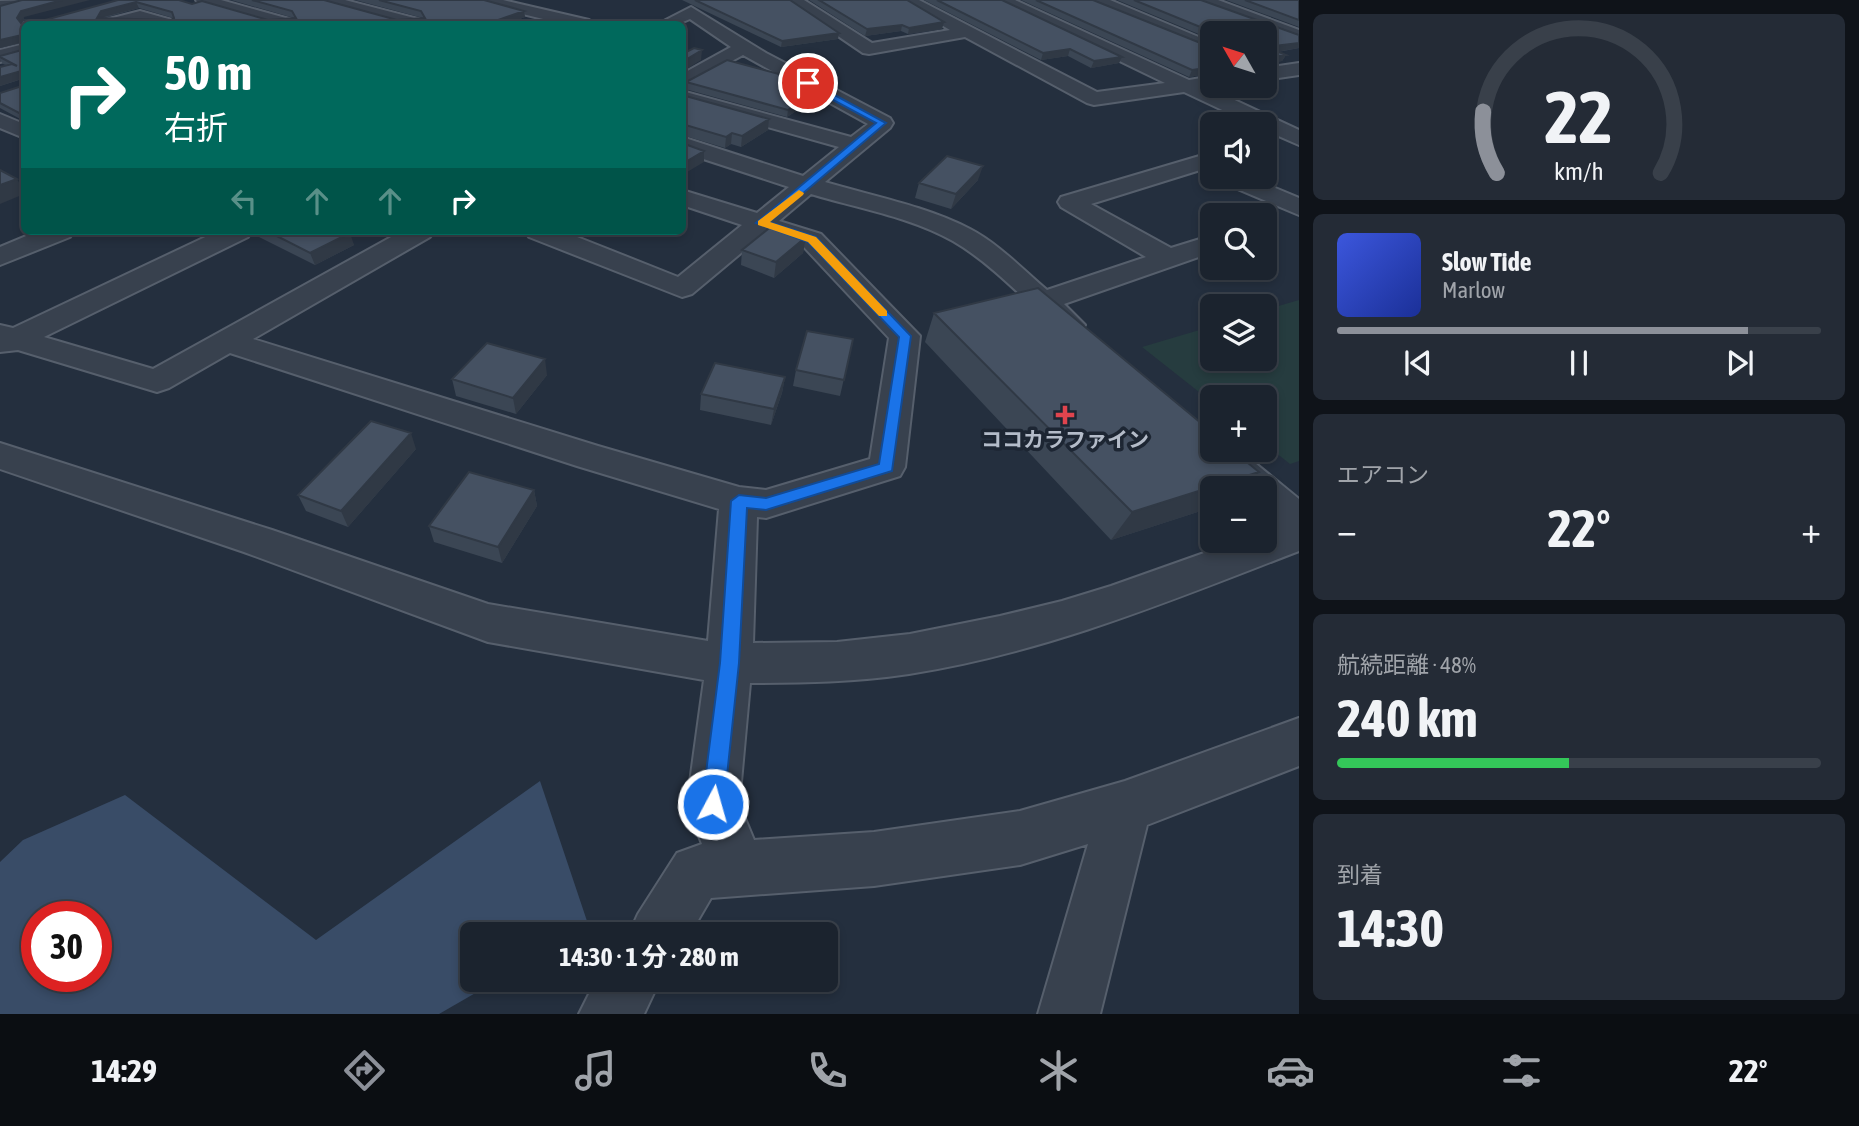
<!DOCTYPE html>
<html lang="ja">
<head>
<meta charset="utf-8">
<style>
	:root { --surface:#1b232e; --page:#242b36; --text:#f1f3f6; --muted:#a0a4aa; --line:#39404a; --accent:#8c9099 }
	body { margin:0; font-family:"Asap Condensed","Noto Sans JP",sans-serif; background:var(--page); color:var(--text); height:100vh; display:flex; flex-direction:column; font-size:26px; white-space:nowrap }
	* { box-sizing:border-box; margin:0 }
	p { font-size:23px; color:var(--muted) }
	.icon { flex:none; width:38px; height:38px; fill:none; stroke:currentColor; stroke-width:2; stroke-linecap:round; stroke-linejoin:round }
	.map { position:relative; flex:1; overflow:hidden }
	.drawer { display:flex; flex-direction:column; gap:14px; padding:14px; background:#0f1319; width:560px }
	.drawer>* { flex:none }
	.banner { position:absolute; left:21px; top:21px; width:665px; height:214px; border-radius:10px; box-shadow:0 4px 10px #0003,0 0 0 2px var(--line); background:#00695c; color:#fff; overflow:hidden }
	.needle { width:46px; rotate:309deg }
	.buttons { position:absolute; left:1200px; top:21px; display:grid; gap:14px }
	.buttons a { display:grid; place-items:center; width:77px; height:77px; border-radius:10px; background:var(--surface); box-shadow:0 4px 10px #0003,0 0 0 2px var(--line); font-size:35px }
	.speed { position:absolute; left:21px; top:901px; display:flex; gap:14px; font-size:35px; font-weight:700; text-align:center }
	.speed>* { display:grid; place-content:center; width:91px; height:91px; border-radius:50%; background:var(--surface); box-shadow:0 4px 10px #0003,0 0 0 2px var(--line); line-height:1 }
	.speed .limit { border:10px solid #d22; background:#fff; color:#111 }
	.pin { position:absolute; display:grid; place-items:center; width:60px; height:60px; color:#fff; margin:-30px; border:4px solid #fff; border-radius:50%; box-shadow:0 2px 7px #0007 }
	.me { position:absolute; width:77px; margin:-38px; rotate:6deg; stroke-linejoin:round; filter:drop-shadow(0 0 5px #0008) }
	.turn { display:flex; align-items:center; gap:24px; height:147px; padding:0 28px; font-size:32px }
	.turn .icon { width:91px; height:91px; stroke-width:2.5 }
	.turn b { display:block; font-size:49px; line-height:60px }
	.lanes { display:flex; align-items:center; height:66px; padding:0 28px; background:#0003; justify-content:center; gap:35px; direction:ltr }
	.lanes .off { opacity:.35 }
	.big { font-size:52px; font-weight:700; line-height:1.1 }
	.drawer .card { flex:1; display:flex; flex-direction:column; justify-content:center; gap:10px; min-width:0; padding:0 24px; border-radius:10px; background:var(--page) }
	.drawer .dial { align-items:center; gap:0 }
	.dial svg { height:182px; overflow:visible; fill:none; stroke:var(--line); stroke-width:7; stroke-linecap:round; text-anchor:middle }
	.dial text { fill:var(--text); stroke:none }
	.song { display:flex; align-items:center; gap:21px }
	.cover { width:84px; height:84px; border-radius:10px; background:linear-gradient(135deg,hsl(230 70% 55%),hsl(230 70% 35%)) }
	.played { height:7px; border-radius:4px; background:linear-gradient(90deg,var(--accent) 85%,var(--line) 85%) }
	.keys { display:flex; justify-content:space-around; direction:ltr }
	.heat { display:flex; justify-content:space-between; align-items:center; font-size:38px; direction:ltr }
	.charge { height:10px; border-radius:5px; background:linear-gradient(90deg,#34c759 48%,var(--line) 0) }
	.trip { position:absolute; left:460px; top:922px; width:378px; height:70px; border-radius:10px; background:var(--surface); box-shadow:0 4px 10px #0003,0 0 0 2px var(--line); font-weight:700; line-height:70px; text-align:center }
	.menu { display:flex; height:112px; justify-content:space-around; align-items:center; background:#0b0e12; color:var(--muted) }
	.menu .icon { width:49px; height:49px }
	.menu .current { color:var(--accent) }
	.menu b { font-size:32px; color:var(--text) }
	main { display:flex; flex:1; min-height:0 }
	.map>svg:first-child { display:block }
	.green { fill:#263c3f }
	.water { fill:#394c67; fill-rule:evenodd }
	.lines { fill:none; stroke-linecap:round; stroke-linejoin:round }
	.minor-casing { stroke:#565f6c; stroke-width:4 }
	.minor { fill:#38414e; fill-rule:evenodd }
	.wall { fill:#3b4654; fill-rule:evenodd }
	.shaded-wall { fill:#303945 }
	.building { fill:#455162; stroke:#303945; stroke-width:2; fill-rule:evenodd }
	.route { fill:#1a73e8; stroke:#114b97; stroke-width:2 }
	.slow { fill:#f59e0b }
	.health-dot { fill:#e0444e; stroke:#1d2633; stroke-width:2.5 }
	.labels { text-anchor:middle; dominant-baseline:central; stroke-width:7; stroke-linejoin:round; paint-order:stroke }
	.poi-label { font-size:21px; font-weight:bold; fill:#b4bcc9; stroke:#1d2633 }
</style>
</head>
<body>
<main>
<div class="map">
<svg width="1299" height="1014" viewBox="0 0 1299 1014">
	<rect width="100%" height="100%" fill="#242f3e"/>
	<path class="green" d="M1299 300V461L1290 464 1265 444V397H1213V403L1142 347 1213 326V359H1265V310Z"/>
	<path class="water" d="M540 781 589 927 577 934H472V980H498L439 1014H0V862L23 840 125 795 316 940ZM96 917V976H37V917Z"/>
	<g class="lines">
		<defs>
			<path id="minor" d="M30 0 28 3 0 11V1Z
				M196 0H221L293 20 295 24H270L198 3Z
				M319 0H345L422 20 424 24H399L321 3Z
				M475 0H503L589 20 591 24H564L477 3Z
				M785 0H804L872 43 950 30 899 0H919L1097 92 1165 83 994 0H1015L1189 80 1213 76V86H1220L1209 88 1299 130V145L1265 130V124H1252L1184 92 1094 105 1087 103 965 37 869 54 863 53Z
				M1088 0H1110L1213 43V55L1090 3Z
				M1195 0H1218L1299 30V41L1197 3Z
				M691 7 766 53 890 118 893 123 890 128 825 182C872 196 926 206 970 229 999 244 1023 270 1047 290L1146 257 1061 207 1058 202 1061 197 1213 152V166L1091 204 1171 248 1213 235V252L1064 304 1085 325 1081 331 1070 334 1059 331C1027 302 991 263 953 241 911 217 857 208 811 194L779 221 821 234 920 336 905 467 900 476 766 518 757 517 753 643 837 642 910 634 1000 616 1062 601 1111 586 1238 541H1265V531L1279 526 1265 514V488H1236L1203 459 1198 450 1203 441 1213 438V450H1239L1299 499V551C1172 600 1045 653 909 674 856 682 803 683 750 683L739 804 754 840 874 832 1020 811 1125 781 1299 718V766L1147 825 1100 1014H1038L1088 844 1020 865 874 886 711 898 690 934H629L638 914 677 853 702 844 687 804 704 680 488 642 244 552 0 469V443L272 530 488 604 708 641 719 509 577 466 230 353 169 388 157 392 18 350 0 352V325L13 328 218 231H252L248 237 44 337 153 369 402 231H434L430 237 253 339 598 446 739 487 766 490 870 459 889 338 803 246 765 233 692 294 682 297 529 237 525 231H562L678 277 742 225 682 205V190L757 213 789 187 682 152V137L803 176 839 147 682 103V91L851 137 868 124 743 55 682 88V74L731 47 690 19 678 24H658Z
				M140 11 172 20 174 24H150L140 21 128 24H103L105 20Z
				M24 44V55L0 62V50Z
				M1299 63V75L1265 80V68Z
				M0 114 24 124V138L0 128Z
				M1217 177H1249L1299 198V215L1221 182Z
				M38 231H74L70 237 0 265V247Z
				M596 980H660L644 1014H579Z"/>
		</defs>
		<use href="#minor" class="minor-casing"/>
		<use href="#minor" class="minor"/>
	</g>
	<path class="wall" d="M118 0 192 4 268 20 294 18 231 0H324L397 20 423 18 355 0H484L524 11 525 17 506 24H24V121L0 108V93L22 86V79L0 86V67L6 65 3 64 0 59V56L22 50V43L0 48 24 17 23 20H45ZM139 8 173 18 171 20 104 18Z
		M682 0H790L838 39 781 47Z
		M809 0H907L942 29 908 34 901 31 865 36Z
		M924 0H1002L1122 57 1119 63 1091 68 1068 56 1041 60Z
		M1021 0H1093L1213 48V73L1189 77Z
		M1117 0H1201L1299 35V48L1278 52 1286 55 1282 61 1265 64V33H1213V40Z
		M1226 0H1299V27Z
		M686 82 817 91 816 98 787 117 685 89Z
		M682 95 769 119 768 130 741 147 731 144 725 148 682 135Z
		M978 180 951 209 915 198 919 183Z
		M253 231H346L354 245 315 265 255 235Z
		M806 237 803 253 774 278 741 265 742 250Z
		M934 313 1213 488V507L1111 540 925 342Z
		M853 339 840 396 793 386 796 370Z
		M547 375 516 414 456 396 452 379Z
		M785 377 782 393 771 425 700 410 701 394Z
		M416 449 348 527 306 511 298 495Z
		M534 490 537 506 502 563 434 542 429 526Z"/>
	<path class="shaded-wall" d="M62 0H90L24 17 21 25 17 18 21 11Z
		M136 2 139 8 104 17 100 24 97 18 101 11Z
		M524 11 525 17 506 24H487Z
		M944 22 942 29 908 34 909 28Z
		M902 25 901 31 865 36 867 29Z
		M839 33 838 39 781 47 782 41Z
		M22 35 24 42 0 48V40Z
		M1299 43V48L1265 54 1267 47Z
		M1070 49 1068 56 1041 60 1043 53Z
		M702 50 701 60 682 72V62Z
		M1286 55 1282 61 1265 64V58Z
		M1122 57 1119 63 1091 68 1094 61Z
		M1213 67V73L1189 77 1192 70Z
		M21 71 24 78 0 86V77Z
		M817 91 816 98 787 117 788 110Z
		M24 112V121L19 113Z
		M769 119 768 130 741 147 742 136Z
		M732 133 731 144 725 148 726 137Z
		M704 151V162L682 175V164Z
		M983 166 978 180 951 209 956 194Z
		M17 179 24 191V194L0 204V185Z
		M350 233 354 245 315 265 310 253Z
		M806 237 803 253 774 278 776 262Z
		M545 359 547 375 516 414 513 398Z
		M785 377 782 393 771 425 774 409Z
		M411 433 416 449 348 527 341 511Z
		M1259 472 1244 488H1213V507L1111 540 1132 512Z
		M534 490 537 506 502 563 498 547Z"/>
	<path class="building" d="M22 0H62L21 11 17 18 21 23 23 20H45L118 0H179L192 4 202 1 268 20 296 18 292 11 252 0H324L397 20 425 18 421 11 379 0H484L524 11 487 24H24V112L19 113 0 103V93L22 86 21 71 0 77V67L12 64 17 66 0 57V56L22 50V35L0 40V6ZM136 2 172 12 174 18 171 20 97 18 101 11Z
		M695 0H790L839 33 782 41Z
		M819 0H907L944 22 909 28 902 25 867 29Z
		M937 0H1002L1122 57 1094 61 1070 49 1043 53Z
		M1036 0H1093L1213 48V67L1192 70Z
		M1134 0H1201L1299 35V43L1267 47 1286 55 1265 58V33H1215Z
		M1245 0H1299V20Z
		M694 48 702 50 682 62V54Z
		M727 60 790 77 817 91 788 110 686 82Z
		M682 95 769 119 742 136 732 133 726 137 682 124Z
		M682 143 704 151 682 164Z
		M947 156 983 166 956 194 919 183Z
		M0 170 17 179 0 185Z
		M773 225 806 237 776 262 742 250Z
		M267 231H346L350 233 310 253Z
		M1038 288 1213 433V450H1232L1259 472 1132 512 934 313Z
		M807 331 853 339 844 380 796 370Z
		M487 343 545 359 513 398 452 379Z
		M715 363 785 377 774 409 701 394Z
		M371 421 411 433 341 511 298 495Z
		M469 472 534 490 498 547 429 526Z"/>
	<path class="route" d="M805 82H811L886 123 769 222 816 237 911 336 892 471 766 510 747 508 739 663 724 804 721 812 713 815 705 812 702 804 720 663 731 501 739 495 766 498 879 464 899 337 808 242 756 223 876 123 805 85Z"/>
	<path class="slow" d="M799 190 804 193 803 195 770 222 816 237 887 311V316H879L808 242 758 225V221Z"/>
	<path class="health-dot" d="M1061.5 404.5h7v7h7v7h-7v7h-7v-7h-7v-7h7z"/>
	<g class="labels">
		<g class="poi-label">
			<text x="1065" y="439">ココカラファイン</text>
		</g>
	</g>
</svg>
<div class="buttons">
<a><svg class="needle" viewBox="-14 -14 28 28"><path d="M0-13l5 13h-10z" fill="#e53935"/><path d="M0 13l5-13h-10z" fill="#a0a4aa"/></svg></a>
<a><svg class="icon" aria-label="sound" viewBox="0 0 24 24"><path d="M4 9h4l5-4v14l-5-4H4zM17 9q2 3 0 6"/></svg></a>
<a><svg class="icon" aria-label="search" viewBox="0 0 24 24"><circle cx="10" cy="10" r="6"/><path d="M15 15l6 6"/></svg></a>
<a><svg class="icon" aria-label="layers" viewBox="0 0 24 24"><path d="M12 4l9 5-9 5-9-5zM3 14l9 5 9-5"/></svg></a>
<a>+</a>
<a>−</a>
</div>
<div class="speed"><div class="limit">30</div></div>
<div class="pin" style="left:808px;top:83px;background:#d93025"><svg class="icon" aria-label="arrive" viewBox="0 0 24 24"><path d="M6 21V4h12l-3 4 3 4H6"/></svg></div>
<svg class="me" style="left:713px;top:804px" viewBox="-20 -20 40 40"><circle r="17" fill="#1a73e8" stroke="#fff" stroke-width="3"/><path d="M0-11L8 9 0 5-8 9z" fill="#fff"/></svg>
<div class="trip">14:30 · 1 分 · 280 m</div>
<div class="banner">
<div class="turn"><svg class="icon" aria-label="right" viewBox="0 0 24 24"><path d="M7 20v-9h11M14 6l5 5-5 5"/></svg><div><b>50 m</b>右折</div></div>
<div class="lanes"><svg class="icon off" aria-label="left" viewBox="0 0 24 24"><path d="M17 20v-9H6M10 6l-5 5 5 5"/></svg><svg class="icon off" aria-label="ahead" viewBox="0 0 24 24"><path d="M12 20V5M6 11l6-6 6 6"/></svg><svg class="icon off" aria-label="ahead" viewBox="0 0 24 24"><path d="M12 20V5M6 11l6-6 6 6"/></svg><svg class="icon" aria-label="right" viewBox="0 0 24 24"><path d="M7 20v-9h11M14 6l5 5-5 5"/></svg></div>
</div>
</div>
<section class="drawer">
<div class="card dial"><svg viewBox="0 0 100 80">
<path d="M14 69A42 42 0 1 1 86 69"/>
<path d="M14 69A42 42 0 0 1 8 42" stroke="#8c9099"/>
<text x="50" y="56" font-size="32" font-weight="700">22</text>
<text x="50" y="72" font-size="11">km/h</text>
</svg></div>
<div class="card">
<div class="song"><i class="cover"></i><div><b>Slow Tide</b><p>Marlow</p></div></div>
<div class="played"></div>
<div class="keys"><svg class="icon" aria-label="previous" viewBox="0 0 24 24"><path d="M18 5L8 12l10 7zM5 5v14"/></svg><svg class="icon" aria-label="pause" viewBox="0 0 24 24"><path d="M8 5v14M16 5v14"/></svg><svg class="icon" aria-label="next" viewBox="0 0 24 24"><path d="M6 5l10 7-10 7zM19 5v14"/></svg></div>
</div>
<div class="card"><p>エアコン</p>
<div class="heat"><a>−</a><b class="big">22°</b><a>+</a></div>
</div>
<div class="card"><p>航続距離 · 48%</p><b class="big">240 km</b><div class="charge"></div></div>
<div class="card"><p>到着</p><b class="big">14:30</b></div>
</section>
</main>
<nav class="menu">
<b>14:29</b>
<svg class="icon current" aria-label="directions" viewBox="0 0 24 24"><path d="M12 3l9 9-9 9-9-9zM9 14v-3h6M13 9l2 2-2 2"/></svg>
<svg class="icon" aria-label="music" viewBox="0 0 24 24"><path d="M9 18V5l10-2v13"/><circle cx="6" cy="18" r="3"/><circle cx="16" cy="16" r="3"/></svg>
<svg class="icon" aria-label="phone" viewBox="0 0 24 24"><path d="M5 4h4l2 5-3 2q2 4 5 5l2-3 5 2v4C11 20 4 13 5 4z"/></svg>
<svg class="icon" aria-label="climate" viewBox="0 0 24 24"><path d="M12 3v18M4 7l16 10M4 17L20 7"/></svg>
<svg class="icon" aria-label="car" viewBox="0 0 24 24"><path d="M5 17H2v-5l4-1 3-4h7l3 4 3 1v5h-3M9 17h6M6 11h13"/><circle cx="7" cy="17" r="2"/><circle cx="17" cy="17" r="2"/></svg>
<svg class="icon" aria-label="filters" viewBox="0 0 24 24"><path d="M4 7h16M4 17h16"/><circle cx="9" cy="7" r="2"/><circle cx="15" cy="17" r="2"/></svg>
<b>22°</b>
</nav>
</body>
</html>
